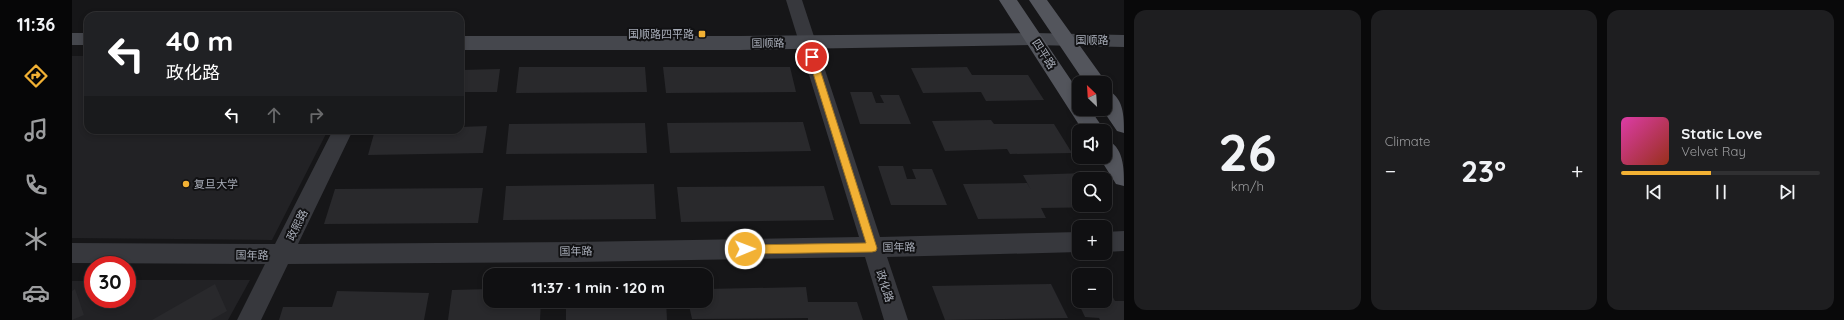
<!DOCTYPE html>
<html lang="en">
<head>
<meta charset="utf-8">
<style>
	:root { --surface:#101012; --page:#1e1e20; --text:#f1f3f6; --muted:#9c9d9f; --line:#303032; --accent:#f2b134 }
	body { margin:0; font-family:Quicksand,"Noto Sans SC",sans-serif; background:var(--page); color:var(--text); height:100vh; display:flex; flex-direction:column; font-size:15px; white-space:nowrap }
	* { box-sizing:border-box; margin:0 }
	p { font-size:13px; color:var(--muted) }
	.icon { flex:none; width:22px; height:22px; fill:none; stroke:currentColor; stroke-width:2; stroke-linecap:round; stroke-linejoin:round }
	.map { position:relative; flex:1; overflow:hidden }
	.drawer { display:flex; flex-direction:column; gap:10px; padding:10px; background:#09090a; width:720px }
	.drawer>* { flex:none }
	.banner { position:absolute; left:12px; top:12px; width:380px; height:122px; border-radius:12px; box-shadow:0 2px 6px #0003,0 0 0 1px var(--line); background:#202124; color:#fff; overflow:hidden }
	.needle { width:26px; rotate:335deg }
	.controls { position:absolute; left:1000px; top:76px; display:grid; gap:8px }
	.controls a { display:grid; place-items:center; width:40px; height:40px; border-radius:8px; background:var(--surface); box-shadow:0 2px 6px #0003,0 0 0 1px var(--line); font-size:20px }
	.speed { position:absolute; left:12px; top:256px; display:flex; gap:8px; font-size:20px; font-weight:700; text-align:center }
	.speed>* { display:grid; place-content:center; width:52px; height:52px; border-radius:50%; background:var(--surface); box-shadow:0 2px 6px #0003,0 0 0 1px var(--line); line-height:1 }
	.speed .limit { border:6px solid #d22; background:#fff; color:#111 }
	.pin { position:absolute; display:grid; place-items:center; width:34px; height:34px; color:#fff; margin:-17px; border:2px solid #fff; border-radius:50%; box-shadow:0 1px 4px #0007 }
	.me { position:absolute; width:44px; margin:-22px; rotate:89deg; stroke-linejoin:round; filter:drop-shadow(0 0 3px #0008) }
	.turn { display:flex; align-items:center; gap:14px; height:84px; padding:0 16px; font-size:18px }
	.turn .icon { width:52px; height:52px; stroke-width:2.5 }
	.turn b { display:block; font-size:28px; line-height:34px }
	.lanes { display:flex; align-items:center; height:38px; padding:0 16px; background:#0003; justify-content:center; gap:20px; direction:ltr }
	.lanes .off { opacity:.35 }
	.big { font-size:30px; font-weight:700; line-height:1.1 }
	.drawer .widget { flex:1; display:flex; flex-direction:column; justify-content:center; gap:6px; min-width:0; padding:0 14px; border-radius:12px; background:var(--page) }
	.drawer .dial { align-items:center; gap:0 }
	.dial b { font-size:52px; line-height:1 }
	.song { display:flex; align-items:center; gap:12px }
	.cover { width:48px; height:48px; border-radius:6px; background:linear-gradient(135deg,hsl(320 70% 55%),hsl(10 70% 35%)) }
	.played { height:4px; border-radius:2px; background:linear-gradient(90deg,var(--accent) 45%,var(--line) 45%) }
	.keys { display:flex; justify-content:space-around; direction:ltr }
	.heat { display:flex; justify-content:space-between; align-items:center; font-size:22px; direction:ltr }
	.drawer .tiles { flex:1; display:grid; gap:10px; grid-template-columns:repeat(3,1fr) }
	.trip { position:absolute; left:411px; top:268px; width:230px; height:40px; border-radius:12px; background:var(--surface); box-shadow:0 2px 6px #0003,0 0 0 1px var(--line); font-weight:700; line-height:40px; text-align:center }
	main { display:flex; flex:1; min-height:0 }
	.tab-bar { display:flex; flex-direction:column; width:72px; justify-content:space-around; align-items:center; background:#060607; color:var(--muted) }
	.tab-bar .icon { width:28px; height:28px }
	.tab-bar .active { color:var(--accent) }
	.tab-bar b { font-size:18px; color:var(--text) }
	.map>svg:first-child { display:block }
	.built { fill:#222225 }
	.building { fill:#29292c }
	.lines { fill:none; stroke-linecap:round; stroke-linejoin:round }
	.street { fill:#37383d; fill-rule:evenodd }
	.secondary { fill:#45474d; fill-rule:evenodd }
	.primary { fill:#53555c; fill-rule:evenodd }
	.route { fill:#f2b134; stroke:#9d7322 }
	.poi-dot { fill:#f2b134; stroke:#111113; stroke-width:1.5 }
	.labels { text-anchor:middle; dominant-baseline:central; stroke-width:4; stroke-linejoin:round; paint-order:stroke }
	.poi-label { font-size:11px; fill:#a8adb8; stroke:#111113; text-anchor:end }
	.street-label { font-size:11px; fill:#a8adb8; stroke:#111113 }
</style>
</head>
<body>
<main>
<nav class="tab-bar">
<b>11:36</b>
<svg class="icon active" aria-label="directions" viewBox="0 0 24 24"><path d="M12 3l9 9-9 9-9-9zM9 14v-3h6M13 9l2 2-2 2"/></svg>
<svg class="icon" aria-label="music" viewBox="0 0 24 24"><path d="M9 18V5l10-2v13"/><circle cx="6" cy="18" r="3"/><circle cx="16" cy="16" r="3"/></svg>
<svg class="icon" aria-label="phone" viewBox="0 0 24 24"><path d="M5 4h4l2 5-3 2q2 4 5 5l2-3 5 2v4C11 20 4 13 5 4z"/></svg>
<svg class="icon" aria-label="climate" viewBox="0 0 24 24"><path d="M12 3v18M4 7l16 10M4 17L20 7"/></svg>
<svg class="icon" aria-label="car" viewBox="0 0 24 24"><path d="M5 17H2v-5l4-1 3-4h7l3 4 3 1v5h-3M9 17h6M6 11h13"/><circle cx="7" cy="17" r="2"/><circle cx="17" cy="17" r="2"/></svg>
</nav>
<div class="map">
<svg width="1052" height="320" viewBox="0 0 1052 320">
	<rect width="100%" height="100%" fill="#161618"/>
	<path class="built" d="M0 56H16V130H256L200 240 0 238Z
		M55 280H178L156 320H0V281H21V299H55Z"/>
	<path class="building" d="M447 67H573L575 92 444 93Z
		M591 67H718L724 92 594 93Z
		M895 67 900 75H956L972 100 914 101 909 92 851 93 839 68Z
		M428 69 425 92H388V70Z
		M778 92H800L804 103H812L808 95H827L839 124H788Z
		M919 120 922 124H982L1000 153 938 154 935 149 873 151 860 121Z
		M731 122 739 151 598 153 595 123Z
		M573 123 575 153 434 154 437 124Z
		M415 126 411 153 296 155 303 130H388V127Z
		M806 166H831L835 179H844L840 169H860L875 205H819Z
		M1015 173 1018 179H1007V205H1033V203L1035 207 969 208 974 218 906 219 891 184 955 183 959 190 951 175Z
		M582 184 584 219 431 220 434 186Z
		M752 186 762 220 609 222 605 187Z
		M411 188 406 223 252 224 263 189Z
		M143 284 155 311 139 320H80Z
		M979 284 996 318 873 320 860 286Z
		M734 287 736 302H785L791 320H736V318L620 319 616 301H634V289Z
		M999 288H1007V301H1033V288H1036L1043 301H1052V320H1028L1027 318 1013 317Z
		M3 289 12 315 0 320V291Z
		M418 289V301H469L468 320H376L380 290Z
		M265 291 357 293 352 320H207L211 307H260Z
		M494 301H594L595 320H494Z"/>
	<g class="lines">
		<path class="street" d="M714 0H730L808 237 1007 232V252L815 257 836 320H812L793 257 504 262 216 264 189 320H165L193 264 0 263V243L203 244 261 130H281L226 244 504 242 787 237Z
			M1052 231V251L1033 252V232Z"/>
		<path class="secondary" d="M0 33H16V45H0Z
			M962 33 1052 35V47L962 45 667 50H388V36H667Z"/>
		<path class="primary" d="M927 0H945L1007 92V109H1018L1033 131H1011Z
			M957 0H975L1031 78 1034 83 1033 85V83H1013Z
			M1033 89C1052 96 1052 116 1052 133L1045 131 1030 109H1033Z
			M1033 139C1052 146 1052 168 1052 186L1044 184 1027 157H1033Z"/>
	</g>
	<path class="route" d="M740 54 744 57 805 248 804 251 800 252 673 254 669 253 668 249 669 246 673 245 794 243 736 57Z"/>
	<g class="poi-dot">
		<rect x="626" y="30" width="8" height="8" rx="2"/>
		<circle cx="114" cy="184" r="4"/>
	</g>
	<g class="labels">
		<g class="poi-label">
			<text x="622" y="34">国顺路四平路</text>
			<text x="122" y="184" text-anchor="start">复旦大学</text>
		</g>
		<g class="street-label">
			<text x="1020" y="40">国顺路</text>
			<text transform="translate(696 43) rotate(-1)">国顺路</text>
			<text transform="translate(972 54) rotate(57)">四平路</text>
			<text transform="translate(225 225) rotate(-64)">政熙路</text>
			<text transform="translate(827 247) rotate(-1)">国年路</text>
			<text transform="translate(504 251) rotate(-1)">国年路</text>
			<text transform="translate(180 255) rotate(1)">国年路</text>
			<text transform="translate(813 286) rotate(72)">政化路</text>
		</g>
	</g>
</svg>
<div class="controls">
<a><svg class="needle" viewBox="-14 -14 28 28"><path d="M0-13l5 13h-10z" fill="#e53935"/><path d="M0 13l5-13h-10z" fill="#9c9d9f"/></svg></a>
<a><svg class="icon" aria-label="sound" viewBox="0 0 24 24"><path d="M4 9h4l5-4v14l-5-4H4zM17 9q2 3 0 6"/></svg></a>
<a><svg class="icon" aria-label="search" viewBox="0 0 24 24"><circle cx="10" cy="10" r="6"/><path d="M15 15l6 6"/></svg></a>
<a>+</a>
<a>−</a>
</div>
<div class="speed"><div class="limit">30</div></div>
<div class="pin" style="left:740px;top:57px;background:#d93025"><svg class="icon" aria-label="arrive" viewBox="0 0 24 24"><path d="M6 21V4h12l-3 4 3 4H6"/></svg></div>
<svg class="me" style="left:673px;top:249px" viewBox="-20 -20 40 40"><circle r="17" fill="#f2b134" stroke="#fff" stroke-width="3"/><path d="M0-11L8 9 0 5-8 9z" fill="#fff"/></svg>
<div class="trip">11:37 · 1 min · 120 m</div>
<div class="banner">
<div class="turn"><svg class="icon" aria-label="left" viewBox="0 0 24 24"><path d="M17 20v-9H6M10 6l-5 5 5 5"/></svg><div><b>40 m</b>政化路</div></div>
<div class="lanes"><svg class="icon" aria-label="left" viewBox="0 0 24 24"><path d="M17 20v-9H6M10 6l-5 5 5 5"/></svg><svg class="icon off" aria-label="ahead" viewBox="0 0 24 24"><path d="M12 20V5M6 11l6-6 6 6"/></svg><svg class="icon off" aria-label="right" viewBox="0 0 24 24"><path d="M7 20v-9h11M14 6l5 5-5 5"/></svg></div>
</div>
</div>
<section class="drawer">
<div class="tiles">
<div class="widget dial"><b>26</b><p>km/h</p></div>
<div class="widget"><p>Climate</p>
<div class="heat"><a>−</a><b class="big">23°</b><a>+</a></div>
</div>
<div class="widget">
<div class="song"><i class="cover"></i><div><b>Static Love</b><p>Velvet Ray</p></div></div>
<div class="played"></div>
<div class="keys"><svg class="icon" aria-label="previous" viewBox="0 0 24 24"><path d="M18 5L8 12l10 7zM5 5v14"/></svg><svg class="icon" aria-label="pause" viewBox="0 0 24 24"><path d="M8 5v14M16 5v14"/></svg><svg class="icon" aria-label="next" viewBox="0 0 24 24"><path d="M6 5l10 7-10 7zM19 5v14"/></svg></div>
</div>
</div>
</section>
</main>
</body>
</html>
